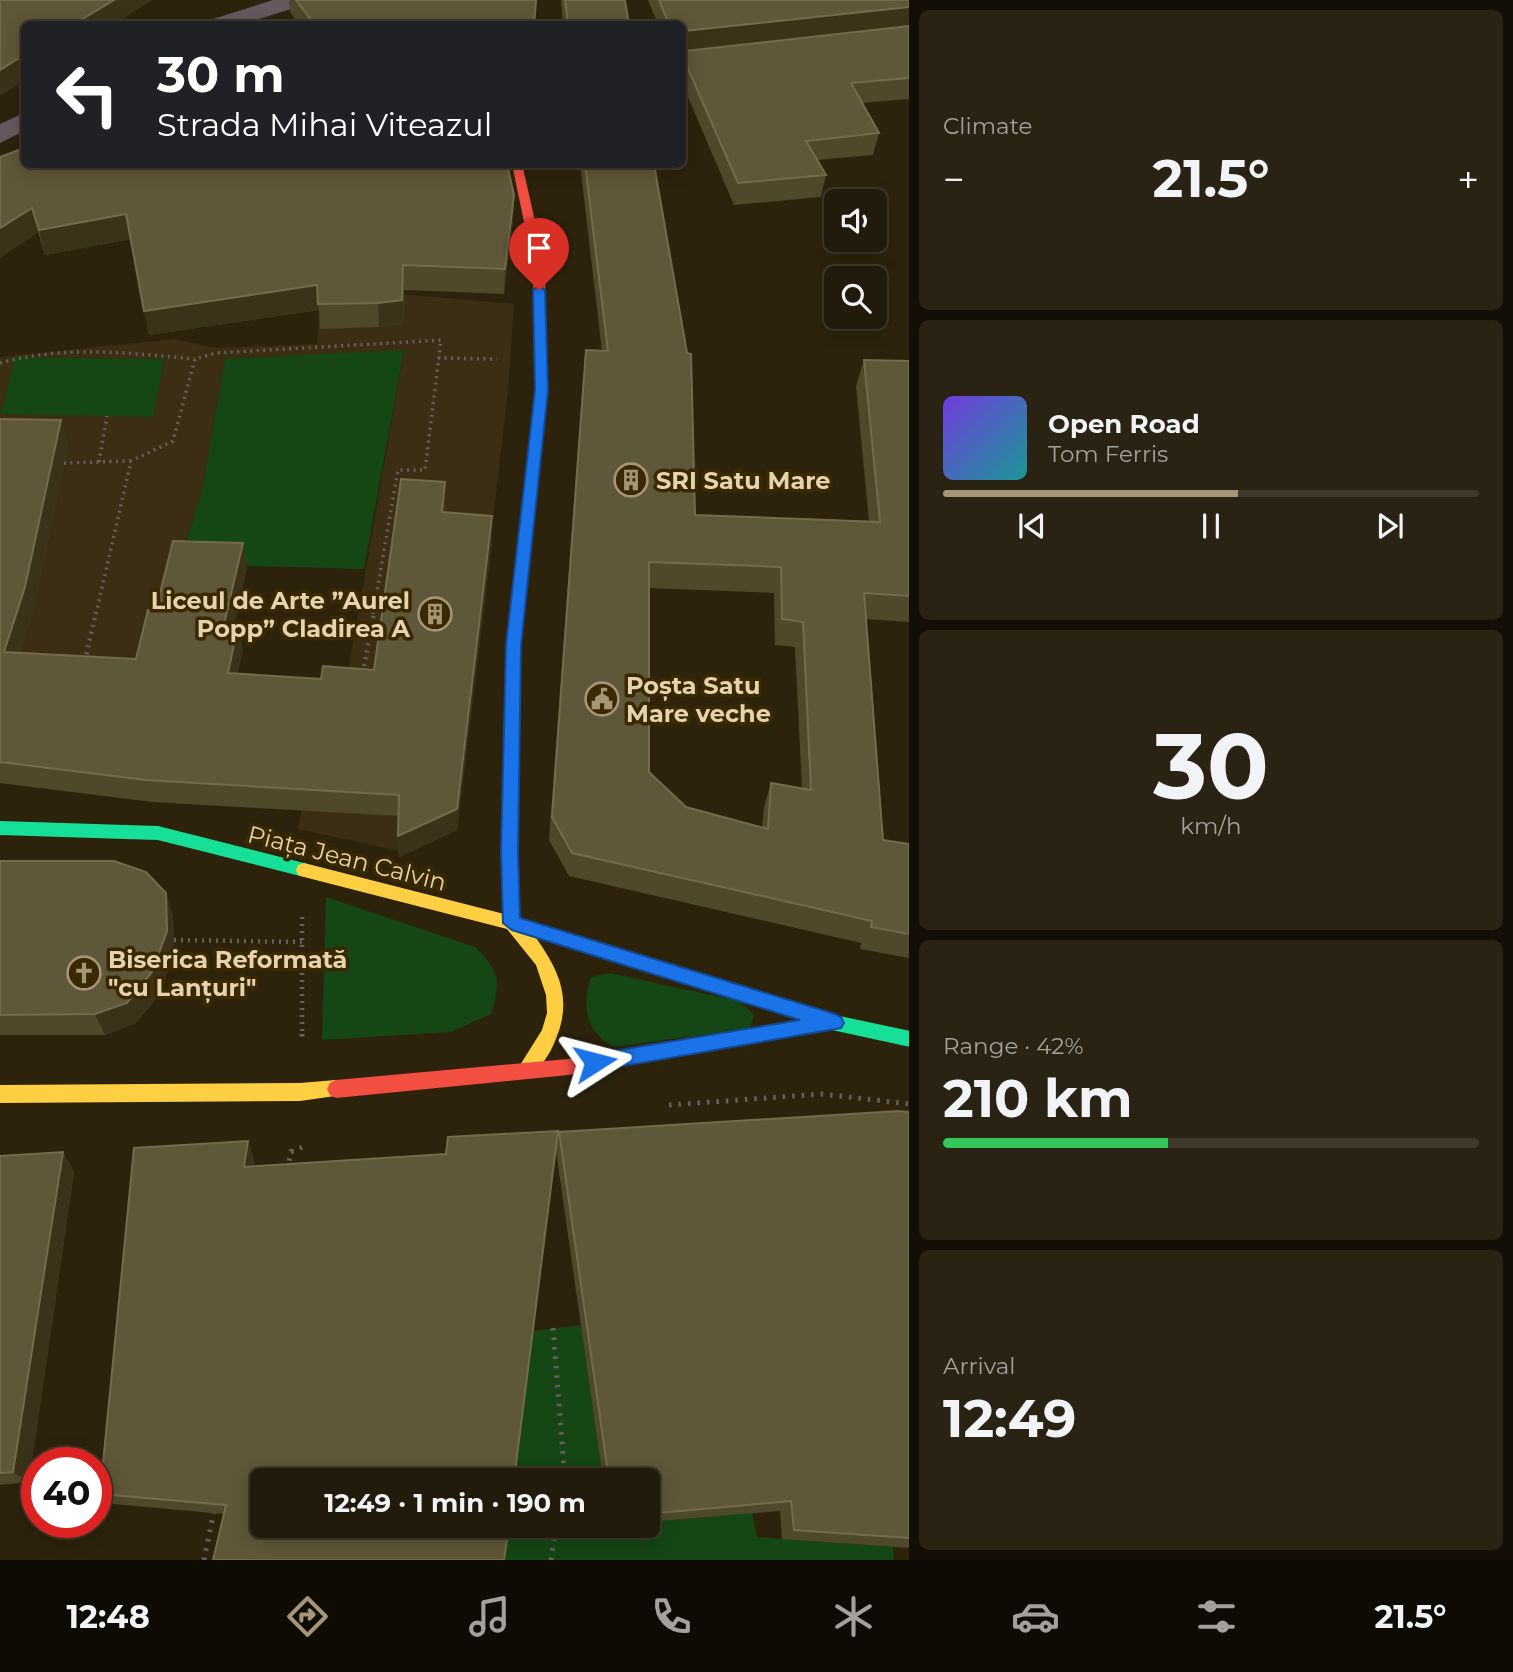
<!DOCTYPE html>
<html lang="en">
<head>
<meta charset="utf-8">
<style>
	:root { --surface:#221a0a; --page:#2a2313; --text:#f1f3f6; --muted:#a2a19c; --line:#3f382b; --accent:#a59576 }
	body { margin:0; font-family:Montserrat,sans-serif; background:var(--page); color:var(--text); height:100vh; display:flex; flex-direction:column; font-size:26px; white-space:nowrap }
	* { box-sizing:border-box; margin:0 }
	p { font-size:23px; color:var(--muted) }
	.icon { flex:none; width:38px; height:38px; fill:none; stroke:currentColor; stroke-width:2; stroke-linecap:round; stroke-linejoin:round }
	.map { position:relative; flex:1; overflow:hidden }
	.drawer { display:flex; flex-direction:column; gap:10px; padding:10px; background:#130e06; width:604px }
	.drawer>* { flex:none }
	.hud { position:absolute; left:21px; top:21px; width:665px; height:147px; border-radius:10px; box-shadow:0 4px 18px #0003,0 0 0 2px var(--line); background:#202124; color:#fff; overflow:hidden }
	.tools { position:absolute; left:824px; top:189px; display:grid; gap:14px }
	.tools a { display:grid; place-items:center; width:63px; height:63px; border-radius:10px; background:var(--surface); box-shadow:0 4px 18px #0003,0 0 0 2px var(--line); font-size:35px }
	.speed { position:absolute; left:21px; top:1447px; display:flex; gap:14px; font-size:35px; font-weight:700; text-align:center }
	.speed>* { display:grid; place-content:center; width:91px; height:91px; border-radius:50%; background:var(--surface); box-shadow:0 4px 18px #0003,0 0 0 2px var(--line); line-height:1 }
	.speed .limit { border:10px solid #d22; background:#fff; color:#111 }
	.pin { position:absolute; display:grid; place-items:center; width:60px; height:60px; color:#fff; margin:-72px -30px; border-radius:50% 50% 50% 0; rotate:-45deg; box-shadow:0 0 7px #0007 }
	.pin .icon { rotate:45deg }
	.me { position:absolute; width:77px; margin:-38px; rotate:81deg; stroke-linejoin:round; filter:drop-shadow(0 0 5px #0008) }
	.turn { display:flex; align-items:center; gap:24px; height:147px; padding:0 21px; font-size:32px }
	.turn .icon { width:91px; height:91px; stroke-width:2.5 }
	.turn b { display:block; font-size:49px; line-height:60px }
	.big { font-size:52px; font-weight:700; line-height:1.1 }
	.drawer .widget { flex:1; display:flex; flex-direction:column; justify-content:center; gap:10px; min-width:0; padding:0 24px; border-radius:10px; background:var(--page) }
	.drawer .dial { align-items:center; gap:0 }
	.dial b { font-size:91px; line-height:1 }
	.song { display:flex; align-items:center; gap:21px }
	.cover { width:84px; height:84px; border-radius:10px; background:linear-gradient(135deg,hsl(260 70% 55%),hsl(180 70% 35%)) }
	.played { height:7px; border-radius:4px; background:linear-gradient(90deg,var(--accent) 55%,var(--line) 55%) }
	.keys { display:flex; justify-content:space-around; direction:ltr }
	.heat { display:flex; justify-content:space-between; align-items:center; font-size:38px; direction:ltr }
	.charge { height:10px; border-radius:5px; background:linear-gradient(90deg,#34c759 42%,var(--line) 0) }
	.trip { position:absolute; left:250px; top:1468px; width:410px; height:70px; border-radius:10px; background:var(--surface); box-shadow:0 4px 18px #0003,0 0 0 2px var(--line); font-weight:700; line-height:70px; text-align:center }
	.menu { display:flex; height:112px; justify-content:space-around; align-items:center; background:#0e0a04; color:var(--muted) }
	.menu .icon { width:49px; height:49px }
	.menu .on { color:var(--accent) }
	.menu b { font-size:32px; color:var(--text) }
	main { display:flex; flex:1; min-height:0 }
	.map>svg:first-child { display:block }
	.built { fill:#3b2e14 }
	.green { fill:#144616 }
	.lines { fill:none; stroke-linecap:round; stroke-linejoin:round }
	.path-far2 { stroke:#6a5e5c; stroke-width:3.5; stroke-dasharray:2 4.5; stroke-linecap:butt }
	.path-far1 { stroke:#6a5e5c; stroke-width:4.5; stroke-dasharray:2 5; stroke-linecap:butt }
	.path { stroke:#6a5e5c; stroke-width:5; stroke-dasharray:2.5 7; stroke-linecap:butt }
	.street { fill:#67585f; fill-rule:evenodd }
	.fast { fill:#16e098; fill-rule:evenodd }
	.slow { fill:#ffcf43; fill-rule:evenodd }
	.jam { fill:#f24e42; fill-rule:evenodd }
	.wall { fill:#4f482b; fill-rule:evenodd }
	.shaded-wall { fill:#3b3319 }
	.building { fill:#5f5739; stroke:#746b4c; stroke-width:2; fill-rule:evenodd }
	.route { fill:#1a73e8; stroke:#114b97; stroke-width:2 }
	.labels { text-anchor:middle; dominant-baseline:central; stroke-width:7; stroke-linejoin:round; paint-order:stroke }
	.poi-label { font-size:24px; font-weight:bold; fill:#e5d3af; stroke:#3a2900; text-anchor:start }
	.street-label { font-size:24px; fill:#e5d3af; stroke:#3a2900 }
</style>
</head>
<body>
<main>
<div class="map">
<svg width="910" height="1560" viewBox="0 0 910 1560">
	<rect width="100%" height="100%" fill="#2d230d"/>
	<path class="built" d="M400 294 514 304 508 390 457 830 409 853 298 829 326 689 345 690 404 350 202 491 179 564 211 565 153 802 0 783V357L175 339 214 348 317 344 319 311Z"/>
	<path class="green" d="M404 350 364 569 179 564 202 491 225 359Z
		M15 357 164 359 153 417 1 414Z
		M326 897 475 947C500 970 501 983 491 1014L451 1032 322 1040Z
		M610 973 739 1001 754 1015 750 1028 614 1047C586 1033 581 1006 591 977Z
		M581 1325 603 1480H514L533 1331Z
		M752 1513 757 1537 893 1547 894 1560H504L508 1526H648V1522Z"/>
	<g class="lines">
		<path class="path-far2" d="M438 358 497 359
			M0 363C65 345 129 353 195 359
			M99 462 107 416
			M64 463 131 461
			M96 614 131 461 173 441 195 359 216 353 441 340 425 470H398L373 614"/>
		<path class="path-far1" d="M85 661 96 612
			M363 673 374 612
			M302 917V1036
			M174 940 302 942"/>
		<path class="path" d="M302 1034V1041
			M669 1105 821 1094 910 1104
			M291 1152 307 1145
			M287 1170 293 1144
			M553 1328 564 1467 562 1480
			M204 1560 214 1510
			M551 1560 556 1526"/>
		<path class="street" d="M273 0H307L304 5 243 24H209L213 19Z
			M24 113V131L0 143V124Z"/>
		<path class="fast" d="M540 354 546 358 547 390 521 645 517 852 520 923 518 928 512 930 506 928 504 923 501 852 507 645 535 390 534 358Z
			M0 821 158 826 304 863 310 865 312 870 310 875 304 877 158 840 0 835Z
			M659 960 835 1015 910 1031V1047L832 1030 722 1049 716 1047 713 1041 716 1035 722 1033 800 1020 653 973 650 968 653 963Z"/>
		<path class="slow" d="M304 863 512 916 659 960 665 963 668 968 665 973 659 976 536 938C564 977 573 1006 551 1050 545 1060 537 1074 526 1078L520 1076 517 1070 542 1030 547 1013 546 995 536 965 507 929 304 877 298 875 296 870 298 865Z
			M336 1080 342 1083 345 1089 342 1095 300 1101 0 1103V1085L300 1083Z"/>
		<path class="jam" d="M512 164H522L545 265 546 358 540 362 534 358 533 265Z
			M722 1033 728 1035 731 1041 728 1047 722 1049 568 1075 336 1098 330 1095 327 1089 330 1083 336 1080 568 1059Z"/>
	</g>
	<path class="wall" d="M289 0H537L535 24H299L290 12Z
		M561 0H625L629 24H563Z
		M648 0H909V99L862 103 879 133 873 155 817 160 826 175 821 197 734 205 682 83V24H658Z
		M0 157 514 195 513 219 504 294 404 290 403 324 379 327 320 329 319 310 149 335 131 239 45 255 38 232 0 258Z
		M580 164H654L695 515 869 521 856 386 864 360 909 361V622L866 619 883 840 909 844V958L860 949 861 943 569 876 549 840 583 377 602 351ZM649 588 774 593 775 645 795 647 802 788 771 783 764 807 762 827 686 807 649 772Z
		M0 419 68 444 33 611 20 653 136 659 156 609 247 567 234 625 243 649 237 674 321 679 374 670 445 482V512L492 516V540L457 830 399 857 398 836V816L153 802 0 783Z
		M0 861 173 916 174 953 160 994 136 1023 105 1035H0Z
		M909 1112V1548L782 1539 780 1511 648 1522V1480H603L556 1151 559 1132Z
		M558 1131 224 1514 113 1504 100 1494 248 1141 254 1161V1166L446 1154Z
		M63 1152 74 1172 29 1482 0 1485V1156Z"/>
	<path class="shaded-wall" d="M114 0H153L114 24H74Z
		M536 0H537V8L535 24H534Z
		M909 7V27L682 52 684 31Z
		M24 55V81L0 96V70Z
		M514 195 513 219 504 294 505 269Z
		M32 208 38 232 0 258V228Z
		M126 214 131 239 45 255 39 230Z
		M403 265V324L379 327 378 303Z
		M317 285 319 310 149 335 144 311Z
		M61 420 68 444 33 611 14 675 4 652Z
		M445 482 446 506 442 536V512Z
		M492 516V540L457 830 399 857 398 836Z
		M243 543 247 567 229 647 224 624Z
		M238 625 243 649 232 696 228 673Z
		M166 893 173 916 174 953 160 994 136 1023 105 1035 95 1014Z
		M248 1141 254 1161 251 1186 244 1167Z
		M63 1152 74 1172 29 1482 13 1472Z"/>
	<path class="building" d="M0 0H114L74 24H24V55L0 70Z
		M296 0H536L534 24H314Z
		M565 0H625L629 24H568Z
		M659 0H909V7L684 31 682 45V24H669Z
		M909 26V78L851 83 879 133 806 141 826 175 738 183 682 55V48L685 51Z
		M24 148V164H507L514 195 505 269 403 265 402 300 378 303 318 304 317 285 144 311 126 214 39 230 32 208 0 228V157Z
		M585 164H654L687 353 691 354 695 515 880 522 864 360 909 361V596L864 593 883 840 909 844V934L871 927 872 921 572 853 552 817 586 350 608 351ZM649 562 781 567 782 619 803 622 811 790 771 783 768 829 686 807 649 772Z
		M0 419 61 420 25 587 4 652 136 659 148 610 156 609 173 541 206 542 243 543 224 624 238 625 228 673 321 679 323 666 374 670 401 479 445 482 442 512 492 516 457 809 398 836 399 795 146 780 0 762Z
		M0 861H114L146 872 166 893 167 931 152 972 127 1003 95 1014 0 1015Z
		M899 1111 909 1112V1538L794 1530 791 1501 648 1514V1480H609L559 1132Z
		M558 1131 514 1480H262V1526H509L504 1560H213L226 1505 100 1494 134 1148 248 1141 244 1167 446 1154 448 1137Z
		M63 1152 13 1472 0 1473V1156Z"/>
	<path class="route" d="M539 286 545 290 548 390 521 645 518 852 520 918 835 1014 841 1017 844 1023 841 1028 595 1071 588 1068 586 1062 588 1056 595 1054 800 1020 512 930 503 923 501 852 506 645 535 390 533 290Z"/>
	<defs>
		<symbol id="building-ring" viewBox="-11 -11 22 22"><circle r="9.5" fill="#3a2900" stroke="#a59576" stroke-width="1.5"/><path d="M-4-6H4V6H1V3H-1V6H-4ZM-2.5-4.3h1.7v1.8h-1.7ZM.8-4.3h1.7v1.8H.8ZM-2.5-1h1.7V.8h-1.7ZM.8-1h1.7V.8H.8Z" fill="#a59576"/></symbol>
		<symbol id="civic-ring" viewBox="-11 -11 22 22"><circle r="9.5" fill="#3a2900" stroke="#a59576" stroke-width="1.5"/><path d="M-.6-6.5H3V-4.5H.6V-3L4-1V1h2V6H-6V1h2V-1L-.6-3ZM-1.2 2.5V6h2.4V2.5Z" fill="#a59576"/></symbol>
		<symbol id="church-ring" viewBox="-11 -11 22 22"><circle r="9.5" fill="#3a2900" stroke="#a59576" stroke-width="1.5"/><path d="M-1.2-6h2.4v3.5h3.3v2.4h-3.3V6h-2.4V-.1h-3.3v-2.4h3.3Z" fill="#a59576"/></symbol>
	</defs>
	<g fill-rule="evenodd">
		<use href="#building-ring" x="612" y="461" width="38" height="38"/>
		<use href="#building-ring" x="416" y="595" width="38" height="38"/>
		<use href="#civic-ring" x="583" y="680" width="38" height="38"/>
		<use href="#church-ring" x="65" y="954" width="38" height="38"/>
	</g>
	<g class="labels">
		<g class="poi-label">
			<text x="656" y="480">SRI Satu Mare</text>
			<text x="410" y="600" text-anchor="end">Liceul de Arte ”Aurel<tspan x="410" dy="28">Popp” Cladirea A</tspan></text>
			<text x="626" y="685">Poșta Satu<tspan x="626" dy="28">Mare veche</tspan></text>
			<text x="108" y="959">Biserica Reformată<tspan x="108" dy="28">"cu Lanțuri"</tspan></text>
		</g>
		<g class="street-label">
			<text transform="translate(347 858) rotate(14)">Piața Jean Calvin</text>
		</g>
	</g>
</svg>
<div class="tools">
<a><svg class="icon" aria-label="sound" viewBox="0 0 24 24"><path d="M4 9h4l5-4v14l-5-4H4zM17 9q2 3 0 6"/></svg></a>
<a><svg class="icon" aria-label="search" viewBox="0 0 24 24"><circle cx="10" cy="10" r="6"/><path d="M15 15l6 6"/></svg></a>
</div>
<div class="speed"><div class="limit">40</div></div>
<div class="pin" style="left:539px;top:290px;background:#d93025"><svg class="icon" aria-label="arrive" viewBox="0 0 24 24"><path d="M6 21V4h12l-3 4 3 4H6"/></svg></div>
<svg class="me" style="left:595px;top:1062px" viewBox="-20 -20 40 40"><path d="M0-17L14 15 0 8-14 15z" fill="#1a73e8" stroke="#fff" stroke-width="4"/></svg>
<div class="trip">12:49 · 1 min · 190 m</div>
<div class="hud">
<div class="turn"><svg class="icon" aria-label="left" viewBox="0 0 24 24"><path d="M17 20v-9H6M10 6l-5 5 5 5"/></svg><div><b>30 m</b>Strada Mihai Viteazul</div></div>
</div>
</div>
<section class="drawer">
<div class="widget"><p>Climate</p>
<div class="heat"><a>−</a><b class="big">21.5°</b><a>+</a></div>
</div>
<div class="widget">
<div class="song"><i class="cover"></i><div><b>Open Road</b><p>Tom Ferris</p></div></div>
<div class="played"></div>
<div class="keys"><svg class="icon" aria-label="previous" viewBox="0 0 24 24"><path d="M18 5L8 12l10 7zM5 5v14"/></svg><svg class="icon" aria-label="pause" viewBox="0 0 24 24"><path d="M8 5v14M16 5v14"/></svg><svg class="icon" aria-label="next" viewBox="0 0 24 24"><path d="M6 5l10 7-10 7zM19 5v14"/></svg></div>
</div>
<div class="widget dial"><b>30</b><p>km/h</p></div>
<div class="widget"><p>Range · 42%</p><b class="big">210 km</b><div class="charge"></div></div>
<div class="widget"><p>Arrival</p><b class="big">12:49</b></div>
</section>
</main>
<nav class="menu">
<b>12:48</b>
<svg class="icon on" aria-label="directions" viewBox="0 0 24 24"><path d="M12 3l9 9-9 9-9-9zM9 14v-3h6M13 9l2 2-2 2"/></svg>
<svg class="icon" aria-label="music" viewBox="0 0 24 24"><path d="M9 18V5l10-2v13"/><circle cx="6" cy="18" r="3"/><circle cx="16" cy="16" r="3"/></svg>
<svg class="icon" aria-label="phone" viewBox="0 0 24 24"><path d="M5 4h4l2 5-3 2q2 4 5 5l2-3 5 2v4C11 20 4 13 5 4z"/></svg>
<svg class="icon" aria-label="climate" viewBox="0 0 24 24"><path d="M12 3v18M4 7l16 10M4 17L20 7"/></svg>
<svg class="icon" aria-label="car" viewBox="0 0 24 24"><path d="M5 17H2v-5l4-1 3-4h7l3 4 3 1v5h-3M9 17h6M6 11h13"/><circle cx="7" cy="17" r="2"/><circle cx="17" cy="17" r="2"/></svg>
<svg class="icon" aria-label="filters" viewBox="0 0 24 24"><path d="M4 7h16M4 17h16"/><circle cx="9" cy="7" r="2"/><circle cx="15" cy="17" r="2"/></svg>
<b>21.5°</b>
</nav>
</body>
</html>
